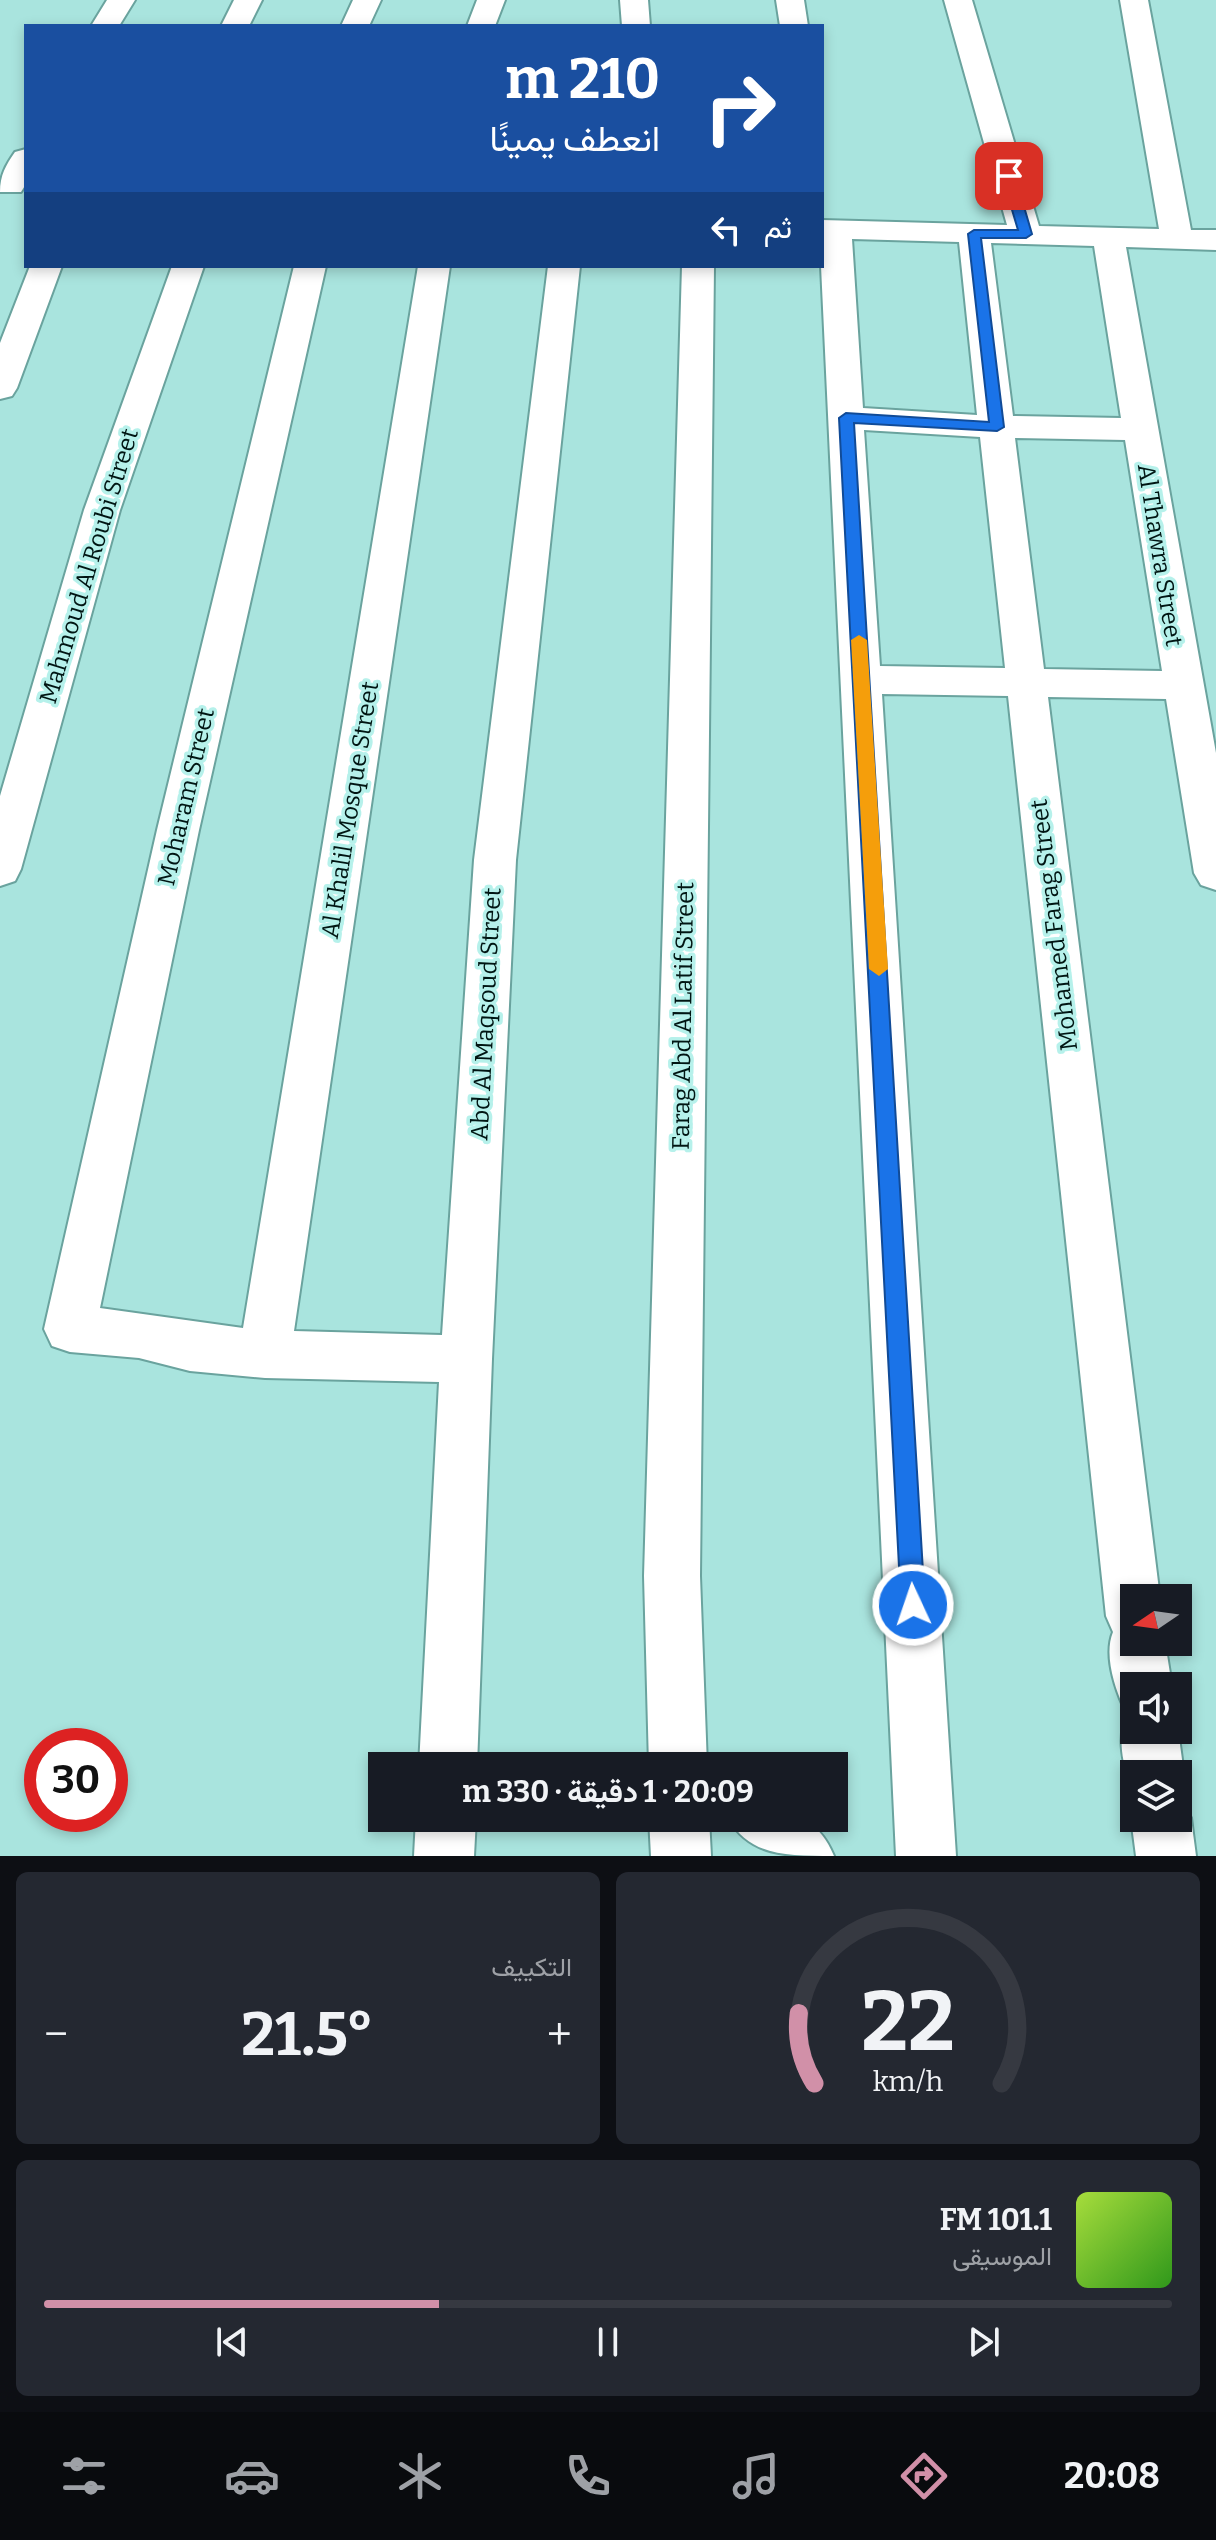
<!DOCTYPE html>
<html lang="ar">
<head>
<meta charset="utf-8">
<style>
	:root { --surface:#171b24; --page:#242831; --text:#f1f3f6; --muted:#9ea1a6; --line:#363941; --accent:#d190a8 }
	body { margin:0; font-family:Bitter,Vazirmatn,serif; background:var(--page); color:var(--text); direction:rtl; height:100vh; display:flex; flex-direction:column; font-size:30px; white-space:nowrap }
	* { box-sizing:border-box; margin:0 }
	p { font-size:26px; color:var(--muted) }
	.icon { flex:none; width:44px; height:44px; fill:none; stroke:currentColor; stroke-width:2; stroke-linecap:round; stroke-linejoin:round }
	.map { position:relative; height:1856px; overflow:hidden; direction:ltr }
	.panel { display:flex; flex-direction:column; gap:16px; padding:16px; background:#0d0f14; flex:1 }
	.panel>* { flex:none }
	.guide { position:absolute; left:24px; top:24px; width:800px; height:244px; border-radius:0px; box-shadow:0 4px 12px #0003; direction:rtl; background:#1a4fa0; color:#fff; overflow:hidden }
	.needle { width:52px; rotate:257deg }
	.fabs { position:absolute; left:1120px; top:1584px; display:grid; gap:16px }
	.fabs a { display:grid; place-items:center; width:72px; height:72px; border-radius:0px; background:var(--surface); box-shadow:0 4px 12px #0003; font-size:40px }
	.speed { position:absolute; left:24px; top:1728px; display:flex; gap:16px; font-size:40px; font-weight:700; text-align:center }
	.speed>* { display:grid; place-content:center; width:104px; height:104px; border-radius:50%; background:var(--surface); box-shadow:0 4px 12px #0003; line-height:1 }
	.speed .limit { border:12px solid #d22; background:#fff; color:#111 }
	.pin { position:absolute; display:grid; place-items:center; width:68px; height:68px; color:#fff; margin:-34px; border-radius:16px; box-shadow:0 4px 12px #0006 }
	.me { position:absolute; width:88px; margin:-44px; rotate:357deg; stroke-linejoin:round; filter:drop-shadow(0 0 6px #0008) }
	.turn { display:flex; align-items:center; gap:28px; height:168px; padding:0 32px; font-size:36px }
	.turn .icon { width:104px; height:104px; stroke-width:2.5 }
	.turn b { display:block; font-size:56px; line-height:68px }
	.then { display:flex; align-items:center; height:76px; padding:0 32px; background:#0003; gap:16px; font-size:30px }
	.big { font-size:60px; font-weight:700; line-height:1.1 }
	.panel .widget { flex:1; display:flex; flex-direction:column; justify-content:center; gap:12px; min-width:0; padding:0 28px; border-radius:12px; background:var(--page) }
	.panel .dial { align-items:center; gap:0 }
	.dial svg { height:208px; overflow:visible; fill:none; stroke:var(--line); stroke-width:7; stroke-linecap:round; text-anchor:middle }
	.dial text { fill:var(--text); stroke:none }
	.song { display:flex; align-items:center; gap:24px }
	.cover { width:96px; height:96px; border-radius:12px; background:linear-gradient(135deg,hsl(80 70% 55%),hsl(110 70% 35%)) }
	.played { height:8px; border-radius:4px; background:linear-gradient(90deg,var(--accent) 35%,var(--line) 35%) }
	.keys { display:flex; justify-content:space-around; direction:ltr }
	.heat { display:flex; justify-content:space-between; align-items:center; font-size:44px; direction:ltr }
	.panel .tiles { flex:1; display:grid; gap:16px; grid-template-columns:1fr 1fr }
	.widget:last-child { grid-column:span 2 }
	.trip { position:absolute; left:368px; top:1752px; width:480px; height:80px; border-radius:0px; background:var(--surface); box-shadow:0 4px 12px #0003; font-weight:700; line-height:80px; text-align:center; direction:rtl }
	.tabs { display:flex; height:128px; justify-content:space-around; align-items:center; background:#090b0e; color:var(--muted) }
	.tabs .icon { width:56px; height:56px }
	.tabs .on { color:var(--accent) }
	.tabs b { font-size:36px; color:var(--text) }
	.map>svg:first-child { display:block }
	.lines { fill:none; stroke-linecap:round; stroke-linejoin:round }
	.minor-casing { stroke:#6aa39e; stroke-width:4 }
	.minor { fill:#fff; fill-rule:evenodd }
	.route { fill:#1a73e8; stroke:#114b97; stroke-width:2 }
	.slow { fill:#f59e0b }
	.labels { text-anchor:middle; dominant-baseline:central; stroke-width:7; stroke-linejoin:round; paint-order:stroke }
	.street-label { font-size:24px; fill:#001513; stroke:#b6f1eb }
</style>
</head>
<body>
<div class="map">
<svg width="1216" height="1856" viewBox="0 0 1216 1856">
	<rect width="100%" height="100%" fill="#a9e4de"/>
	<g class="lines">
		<defs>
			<path id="minor" d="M107 0H135L119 26H91Z
				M234 0H262L249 26H221Z
				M353 0H381L369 26H341Z
				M477 0H505L495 26H467Z
				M620 0H648L650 26H622Z
				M776 0H804L808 26H780Z
				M944 0H972L1039 226 1159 229 1120 0H1148L1191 230H1216V250L1126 247 1216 753V890L1201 885 1194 873 1166 699 1048 697 1160 1598H1134V1642H1165L1172 1686H1134V1730H1178L1184 1774 1178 1790V1774H1134V1794C1123 1767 1115 1736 1129 1709L1123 1706C1114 1685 1104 1654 1113 1632L1106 1616 1008 696 882 694 956 1856H896L821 266 822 220 1007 225ZM852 239 959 242 977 415 863 408ZM991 243 1094 246 1121 418 1013 416ZM864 430 980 437 1005 668 880 666ZM1015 438 1125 440 1162 671 1044 669Z
				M26 149V184L21 192H0C0 175 6 165 15 152Z
				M30 266H62L17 388 12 396 0 399V343Z
				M172 266H204L120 510 21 869 15 881 0 886V796L84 510Z
				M294 266H326L199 830 100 1308 243 1328 418 266H450L294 1331 442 1335 474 860 548 266H580L516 860 492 1359 477 1766H419L439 1382 265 1378 190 1371 139 1358 70 1352 52 1346 44 1329 157 830Z
				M682 266H714L700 1576 707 1766H649L644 1576Z
				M1178 1795 1191 1818 1196 1856H1136L1131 1818 1134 1811V1818H1178Z
				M416 1818H476L474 1856H414Z
				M649 1818H709L711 1856H651Z
				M728 1818C777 1818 812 1803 834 1856 785 1856 750 1856 728 1818Z"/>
		</defs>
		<use href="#minor" class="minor-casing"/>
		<use href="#minor" class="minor"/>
	</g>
	<path class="route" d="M1009 172 1015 176 1032 234 1026 238H981L1004 427 997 431 854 423 925 1605 921 1613 913 1616 905 1613 901 1605 839 418 846 413 989 422 968 234 974 230H1018L1002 176Z"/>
	<path class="slow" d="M859 635 867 640 888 969 879 976 869 969 851 640Z"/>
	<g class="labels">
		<g class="street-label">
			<text transform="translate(1160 555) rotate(81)">Al Thawra Street</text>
			<text transform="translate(89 566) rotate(-73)">Mahmoud Al Roubi Street</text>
			<text transform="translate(186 797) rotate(-77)">Moharam Street</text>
			<text transform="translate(350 810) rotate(-81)">Al Khalil Mosque Street</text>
			<text transform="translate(1054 925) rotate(-97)">Mohamed Farag Street</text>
			<text transform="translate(486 1014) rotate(-87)">Abd Al Maqsoud Street</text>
			<text transform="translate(683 1016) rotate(-89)">Farag Abd Al Latif Street</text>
		</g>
	</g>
</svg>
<div class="fabs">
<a><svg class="needle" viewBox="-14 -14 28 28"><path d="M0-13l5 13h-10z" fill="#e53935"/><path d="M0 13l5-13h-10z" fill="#9ea1a6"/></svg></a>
<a><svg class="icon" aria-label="sound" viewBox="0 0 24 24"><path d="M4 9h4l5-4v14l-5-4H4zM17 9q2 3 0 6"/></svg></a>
<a><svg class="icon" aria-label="layers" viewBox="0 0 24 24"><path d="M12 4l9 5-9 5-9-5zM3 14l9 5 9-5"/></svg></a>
</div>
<div class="speed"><div class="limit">30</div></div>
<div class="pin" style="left:1009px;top:176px;background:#d93025"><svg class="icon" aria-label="arrive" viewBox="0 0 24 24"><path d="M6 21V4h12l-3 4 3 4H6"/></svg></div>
<svg class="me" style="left:913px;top:1605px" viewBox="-20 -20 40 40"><circle r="17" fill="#1a73e8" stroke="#fff" stroke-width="3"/><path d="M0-11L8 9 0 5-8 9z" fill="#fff"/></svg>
<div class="trip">20:09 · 1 دقيقة · 330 m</div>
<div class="guide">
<div class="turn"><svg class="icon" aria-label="right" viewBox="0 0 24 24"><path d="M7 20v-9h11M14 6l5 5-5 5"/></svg><div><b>210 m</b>انعطف يمينًا</div></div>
<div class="then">ثم<svg class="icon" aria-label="left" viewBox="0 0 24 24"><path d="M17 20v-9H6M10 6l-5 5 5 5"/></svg></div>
</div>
</div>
<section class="panel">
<div class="tiles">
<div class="widget dial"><svg viewBox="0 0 100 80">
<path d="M14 69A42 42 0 1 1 86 69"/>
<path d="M14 69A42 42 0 0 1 8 42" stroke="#d190a8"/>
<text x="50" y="56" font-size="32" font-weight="700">22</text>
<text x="50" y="72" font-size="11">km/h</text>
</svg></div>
<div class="widget"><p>التكييف</p>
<div class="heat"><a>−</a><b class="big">21.5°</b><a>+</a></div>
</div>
<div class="widget">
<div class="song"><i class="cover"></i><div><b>101.1 FM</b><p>الموسيقى</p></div></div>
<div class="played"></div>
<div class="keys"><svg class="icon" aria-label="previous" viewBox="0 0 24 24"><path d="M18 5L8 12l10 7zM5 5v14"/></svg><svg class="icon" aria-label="pause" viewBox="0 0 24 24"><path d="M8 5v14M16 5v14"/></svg><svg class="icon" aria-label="next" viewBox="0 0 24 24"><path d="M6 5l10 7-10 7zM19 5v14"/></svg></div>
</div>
</div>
</section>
<nav class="tabs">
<b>20:08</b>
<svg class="icon on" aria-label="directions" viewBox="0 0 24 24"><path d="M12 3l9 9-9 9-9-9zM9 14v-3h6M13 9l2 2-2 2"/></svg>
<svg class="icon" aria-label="music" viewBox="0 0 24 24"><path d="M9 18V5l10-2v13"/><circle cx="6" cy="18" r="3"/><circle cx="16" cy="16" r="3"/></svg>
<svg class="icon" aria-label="phone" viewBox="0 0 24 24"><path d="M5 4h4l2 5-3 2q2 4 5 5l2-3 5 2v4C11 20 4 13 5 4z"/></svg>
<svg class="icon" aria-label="climate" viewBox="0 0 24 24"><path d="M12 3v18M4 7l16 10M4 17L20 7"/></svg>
<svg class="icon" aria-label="car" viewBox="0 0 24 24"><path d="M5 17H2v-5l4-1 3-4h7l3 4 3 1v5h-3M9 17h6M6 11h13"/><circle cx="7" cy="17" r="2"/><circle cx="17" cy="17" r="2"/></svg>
<svg class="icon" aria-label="filters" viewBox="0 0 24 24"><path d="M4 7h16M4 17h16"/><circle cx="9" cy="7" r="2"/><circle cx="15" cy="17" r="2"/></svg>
</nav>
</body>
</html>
